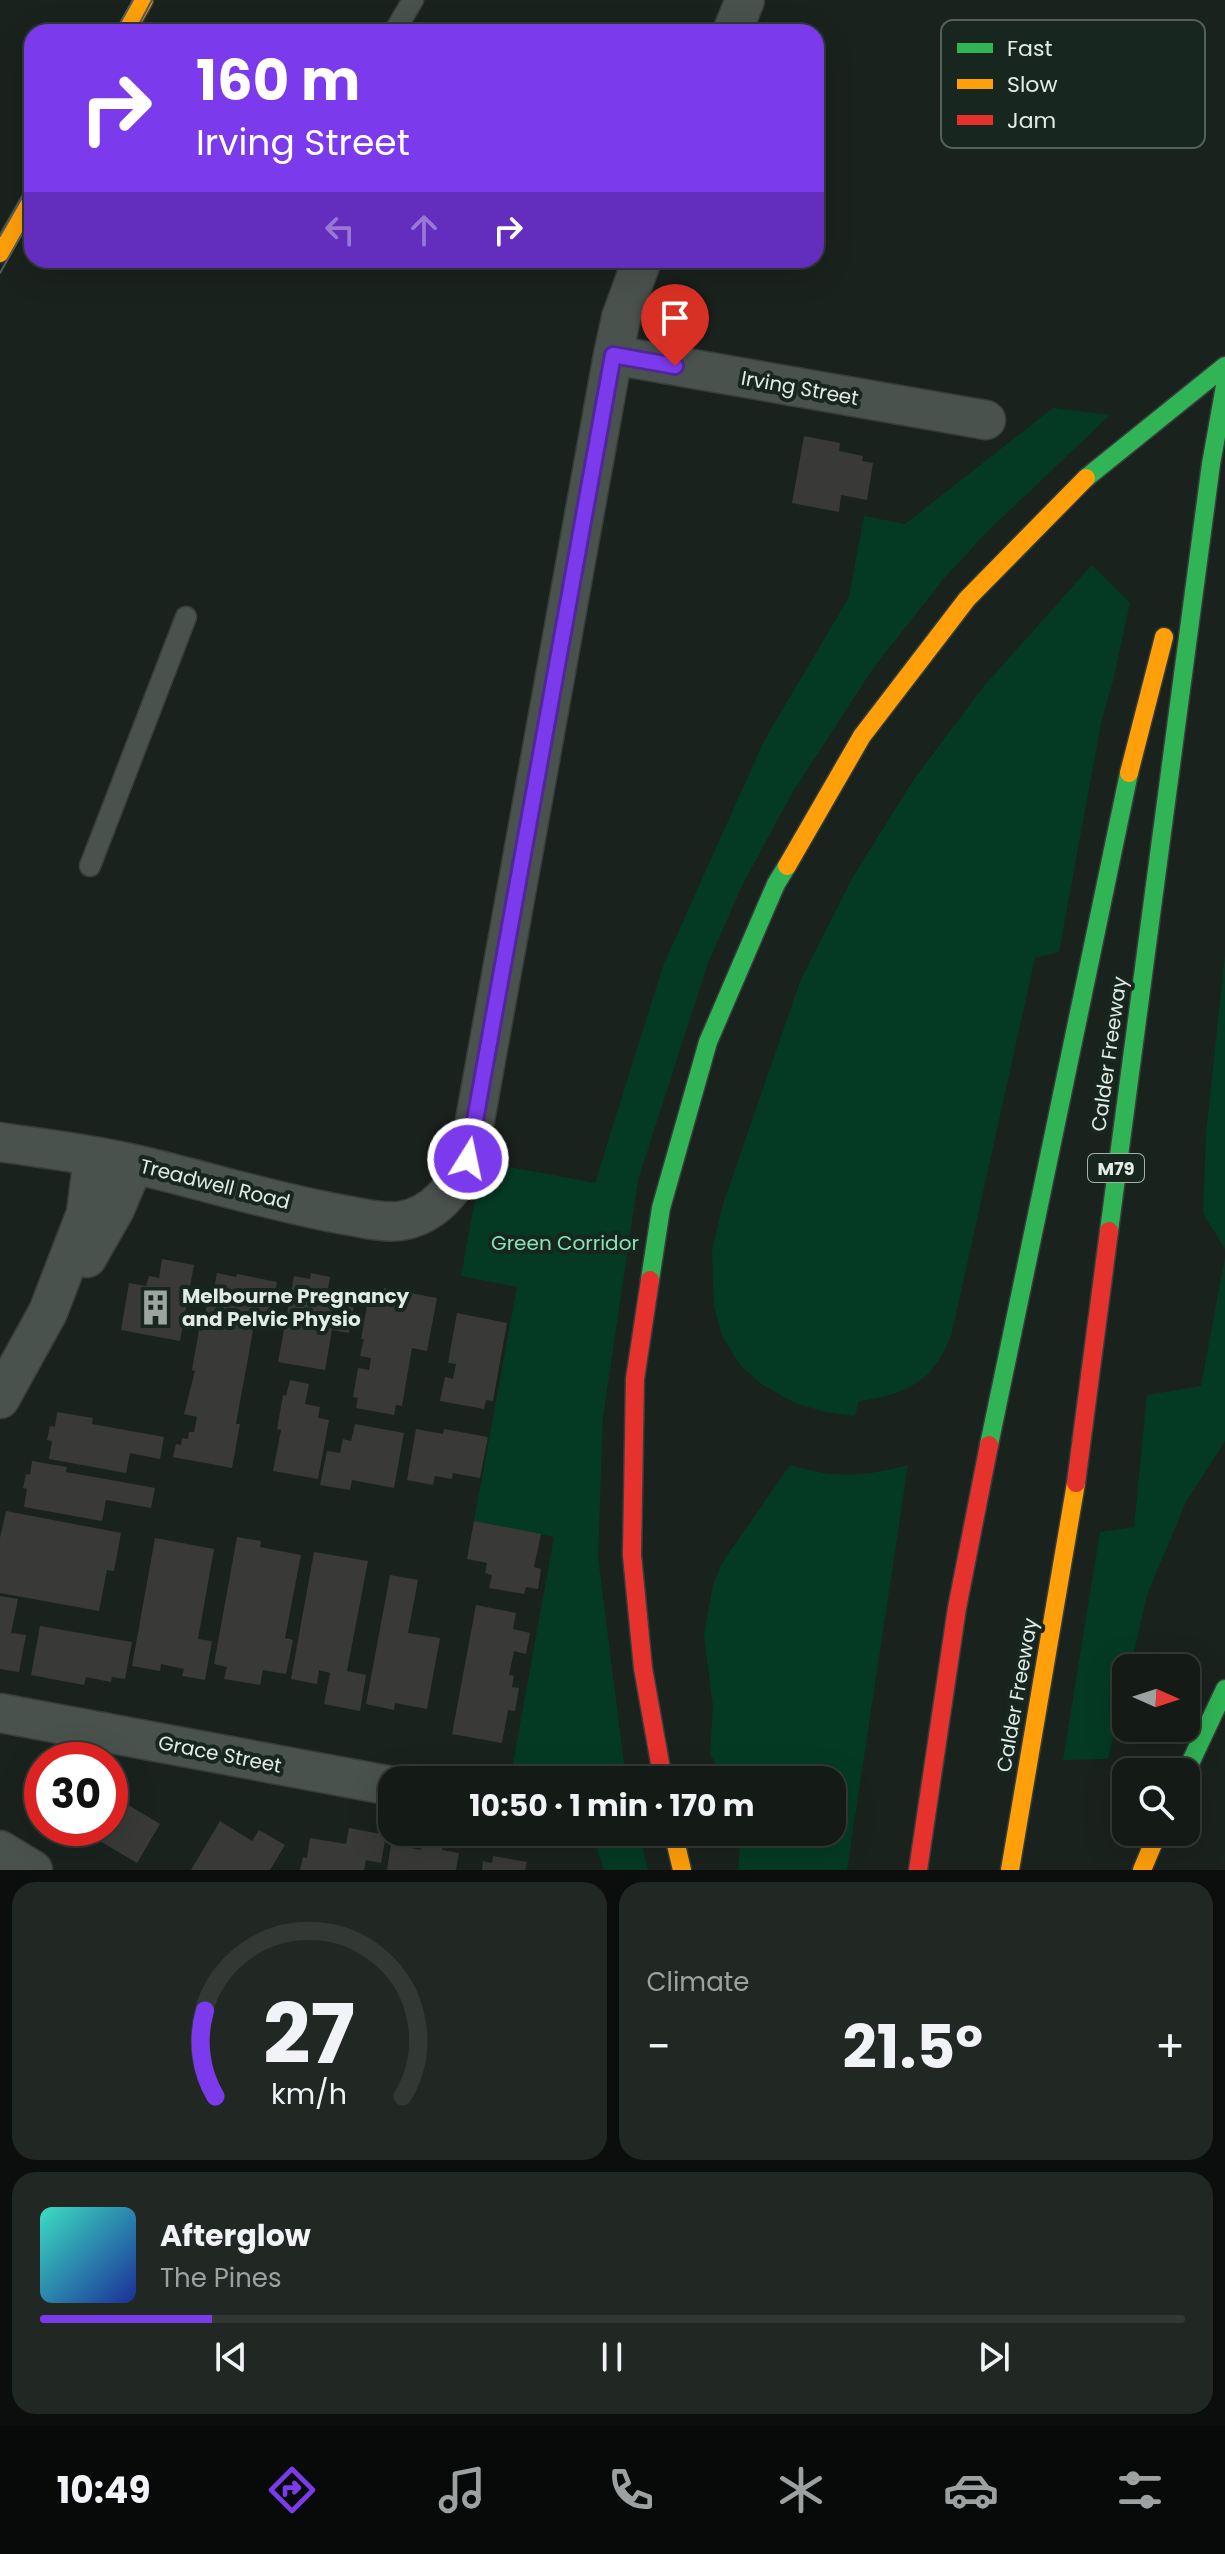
<!DOCTYPE html>
<html lang="en">
<head>
<meta charset="utf-8">
<style>
	:root { --surface:#141a16; --page:#212723; --text:#f1f3f6; --muted:#9da1a1; --line:#333835; --accent:#7c3aed }
	body { margin:0; font-family:Poppins,sans-serif; background:var(--page); color:var(--text); height:100vh; display:flex; flex-direction:column; font-size:30px; white-space:nowrap }
	* { box-sizing:border-box; margin:0 }
	p { font-size:26px; color:var(--muted) }
	.icon { flex:none; width:44px; height:44px; fill:none; stroke:currentColor; stroke-width:2; stroke-linecap:round; stroke-linejoin:round }
	.map { position:relative; height:1870px; overflow:hidden }
	.panel { display:flex; flex-direction:column; gap:12px; padding:12px; background:#0b0e0c; flex:1 }
	.panel>* { flex:none }
	.hud { position:absolute; left:24px; top:24px; width:800px; height:244px; border-radius:24px; box-shadow:0 8px 32px #0002,0 0 0 2px var(--line); background:#7c3aed; color:#fff; overflow:hidden }
	.needle { width:52px; rotate:93deg }
	.tools { position:absolute; left:1112px; top:1654px; display:grid; gap:16px }
	.tools a { display:grid; place-items:center; width:88px; height:88px; border-radius:16px; background:var(--surface); box-shadow:0 8px 32px #0002,0 0 0 2px var(--line); font-size:40px }
	.speed { position:absolute; left:24px; top:1742px; display:flex; gap:16px; font-size:40px; font-weight:700; text-align:center }
	.speed>* { display:grid; place-content:center; width:104px; height:104px; border-radius:50%; background:var(--surface); box-shadow:0 8px 32px #0002,0 0 0 2px var(--line); line-height:1 }
	.speed .limit { border:12px solid #d22; background:#fff; color:#111 }
	.pin { position:absolute; display:grid; place-items:center; width:68px; height:68px; color:#fff; margin:-82px -34px; border-radius:50% 50% 50% 0; rotate:-45deg; box-shadow:0 0 8px #0007 }
	.pin .icon { rotate:45deg }
	.me { position:absolute; width:88px; margin:-44px; rotate:10deg; stroke-linejoin:round; filter:drop-shadow(0 0 6px #0008) }
	.turn { display:flex; align-items:center; gap:28px; height:168px; padding:0 40px; font-size:36px }
	.turn .icon { width:104px; height:104px; stroke-width:2.5 }
	.turn b { display:block; font-size:56px; line-height:68px }
	.lanes { display:flex; align-items:center; height:76px; padding:0 40px; background:#0003; justify-content:center; gap:40px; direction:ltr }
	.lanes .off { opacity:.35 }
	.big { font-size:60px; font-weight:700; line-height:1.1 }
	.panel .card { flex:1; display:flex; flex-direction:column; justify-content:center; gap:12px; min-width:0; padding:0 28px; border-radius:24px; background:var(--page) }
	.panel .dial { align-items:center; gap:0 }
	.dial svg { height:208px; overflow:visible; fill:none; stroke:var(--line); stroke-width:7; stroke-linecap:round; text-anchor:middle }
	.dial text { fill:var(--text); stroke:none }
	.song { display:flex; align-items:center; gap:24px }
	.cover { width:96px; height:96px; border-radius:12px; background:linear-gradient(135deg,hsl(170 70% 55%),hsl(230 70% 35%)) }
	.played { height:8px; border-radius:4px; background:linear-gradient(90deg,var(--accent) 15%,var(--line) 15%) }
	.keys { display:flex; justify-content:space-around; direction:ltr }
	.heat { display:flex; justify-content:space-between; align-items:center; font-size:44px; direction:ltr }
	.panel .tiles { flex:1; display:grid; gap:12px; grid-template-columns:1fr 1fr }
	.card:last-child { grid-column:span 2 }
	.trip { position:absolute; left:378px; top:1766px; width:468px; height:80px; border-radius:24px; background:var(--surface); box-shadow:0 8px 32px #0002,0 0 0 2px var(--line); font-weight:700; line-height:80px; text-align:center }
	.menu { display:flex; height:128px; justify-content:space-around; align-items:center; background:#080a09; color:var(--muted) }
	.menu .icon { width:56px; height:56px }
	.menu .active { color:var(--accent) }
	.menu b { font-size:36px; color:var(--text) }
	.map>svg:first-child { display:block }
	.green { fill:#043a24 }
	.building { fill:#393938 }
	.lines { fill:none; stroke-linecap:round; stroke-linejoin:round }
	.lane-casing { stroke:#373d3a; stroke-width:23 }
	.street-casing { stroke:#373d3a; stroke-width:41 }
	.fast-casing { stroke:#373d3a; stroke-width:21 }
	.slow-casing { stroke:#373d3a; stroke-width:21 }
	.jam-casing { stroke:#373d3a; stroke-width:21 }
	.lane { stroke:#4a524e; stroke-width:20 }
	.street { stroke:#4a524e; stroke-width:38 }
	.fast { stroke:#30b455; stroke-width:18 }
	.slow { stroke:#ff9f0a; stroke-width:18 }
	.jam { stroke:#e5322d; stroke-width:18 }
	.tram { stroke:#565c59; stroke-width:2 }
	.route-casing { stroke:#51269a; stroke-width:20 }
	.route { stroke:#7c3aed; stroke-width:14 }
	.labels { text-anchor:middle; dominant-baseline:central; stroke-width:8; stroke-linejoin:round; paint-order:stroke }
	.shield { fill:#17261e; stroke:#a5b0aa; stroke-width:2 }
	.shield-label { font-size:18px; font-weight:bold; fill:#e2ebe6 }
	.street-label { font-size:20px; fill:#e2ebe6; stroke:#17261e }
	.park-label { font-size:20px; fill:#8be2b3; stroke:#17261e }
	.poi-label { font-size:20px; font-weight:bold; fill:#e2ebe6; stroke:#17261e; text-anchor:start }
	.key { fill:#17261e; stroke:#54615a; stroke-width:2 }
	.key-label { font-size:22px; fill:#e2ebe6 }
</style>
</head>
<body>
<div class="map">
<svg width="1225" height="1870" viewBox="0 0 1225 1870">
	<rect width="100%" height="100%" fill="#1a221e"/>
	<path class="green" d="M1053 408 1110 415 989 530 946 576 874 667 792 793 742 886 708 963 638 1180 603 1417 598 1557 626 1780H510L554 1537 474 1521 517 1287 461 1276 482 1162 595 1183 663 966 764 741 849 597 864 516 905 524Z
		M1092 565 1130 603 1114 677 1101 723 1059 952 1035 958 952 1332C936 1379 908 1395 859 1401L855 1416 825 1412 795 1403 761 1384 741 1366 723 1338 714 1307 712 1250 723 1204 801 979 854 875 914 779 984 686Z
		M1225 954V1249L1203 1213 1206 1134Z
		M1225 1257V1441L1187 1500 1148 1592 1130 1668H1126V1684L1108 1759 1063 1760 1100 1532 1134 1527 1147 1395 1201 1386Z
		M790 1465C837 1479 861 1477 908 1465L847 1870H738L741 1832H832V1780H723L710 1753 713 1707 704 1634 713 1585 722 1563Z
		M549 1832H639L648 1870H604L594 1840Z"/>
	<path class="building" d="M804 436 840 443 839 451 863 456 862 461 873 463 867 500 841 495 839 512 792 503Z
		M162 1259 194 1265 180 1341 121 1330 129 1283 146 1286 149 1276 159 1278Z
		M217 1273 236 1277 237 1274 277 1282 271 1317 256 1314 236 1424H240L232 1468 173 1457 176 1444 181 1445 182 1438 188 1439 189 1432H194L197 1417 184 1414 195 1371 192 1370 199 1330 202 1331 209 1293 213 1294Z
		M311 1273 330 1277 328 1289 356 1295 349 1333 332 1330 325 1370 278 1362 294 1276 310 1279Z
		M384 1288 437 1298 427 1351 412 1348 402 1406 396 1405 394 1415 356 1408 358 1398 353 1397 358 1368 369 1370 371 1358 360 1356 364 1339H361L370 1289 383 1292Z
		M457 1313 507 1323 493 1401 486 1400 484 1409 440 1401 445 1377 453 1379 456 1364 448 1363Z
		M290 1380 309 1384 305 1404 320 1407 318 1418 329 1420 318 1479 273 1471 281 1430 277 1429 283 1395 286 1396Z
		M57 1412 93 1418 92 1424 164 1437 160 1459 130 1453 126 1473 49 1459 52 1441 47 1440 50 1426 55 1427Z
		M355 1424 404 1433 394 1488 352 1480 350 1490 320 1485 327 1451 340 1453 343 1439 351 1441Z
		M416 1429 443 1434 444 1429 488 1437 480 1478 453 1473 452 1479 435 1476 433 1485 407 1480Z
		M32 1461 67 1467 66 1472 155 1488 151 1508 106 1500 102 1521 24 1507 27 1489 23 1488 26 1474 30 1475Z
		M6 1511 121 1533 114 1571 107 1570 99 1611 0 1593V1538Z
		M474 1521 541 1534 534 1567 541 1569 538 1589 526 1587 524 1594 489 1588 492 1575 485 1573 487 1563 467 1559Z
		M237 1537 261 1541 260 1547 301 1555 285 1638 293 1640 286 1674 263 1670 260 1685 224 1679 227 1667 214 1664Z
		M155 1538 214 1549 198 1639 212 1641 205 1680 182 1676 184 1669 161 1664 160 1671 132 1666Z
		M314 1552 368 1561 347 1671 366 1675 360 1711 324 1704 330 1673 319 1670 317 1684 291 1679Z
		M390 1575 418 1580 408 1633 440 1638 427 1709 395 1703 394 1710 366 1704Z
		M0 1596 18 1599 11 1633 26 1635 19 1672 0 1669Z
		M476 1605 516 1613 513 1629 530 1633 526 1654 514 1651 509 1675 514 1676 512 1687 519 1688 515 1711 508 1710 502 1743 452 1734Z
		M40 1626 132 1642 125 1679 112 1677 111 1682 86 1677 84 1685 31 1675Z
		M110 1794 160 1824 137 1863 78 1828H110Z
		M220 1821 252 1841 259 1830 285 1845 270 1870H191Z
		M349 1828 386 1835 381 1863 366 1860 364 1870H300L303 1857 307 1858 310 1838 346 1844Z
		M423 1841 443 1845 442 1850 459 1853 456 1870H387L391 1844 421 1850Z
		M493 1856 527 1862 525 1870H482L483 1861 492 1863Z"/>
	<g class="lines">
		<defs>
			<path id="lane" d="M394 32 413 0
				M90 866 186 617"/>
			<path id="street" d="M732 32 745 0
				M613 355 986 420
				M0 1142C46 1149 93 1154 138 1165 207 1181 275 1203 345 1215 363 1218 382 1223 400 1221 434 1216 456 1188 468 1159L613 355 621 318 642 260
				M87 1258 115 1209 134 1164
				M0 1399 48 1312 86 1213 93 1157
				M0 1713 392 1786
				M0 1850 33 1870"/>
			<path id="fast" d="M1086 478 1225 366
				M1109 1231 1211 464 1225 386
				M650 1280 661 1208 708 1042 776 884 787 866
				M989 1445 1129 773
				M1186 1772 1225 1689"/>
			<path id="slow" d="M126 32 144 0
				M0 253 32 197
				M1129 773 1164 637
				M787 866 862 736 967 599 1086 478
				M673 1832 682 1870
				M1010 1870 1076 1483
				M1142 1870 1158 1832"/>
			<path id="jam" d="M650 1280 635 1379 632 1555 643 1668 663 1780
				M1076 1483 1109 1231
				M918 1870 957 1608 989 1445"/>
		</defs>
		<use href="#lane" class="lane-casing"/>
		<use href="#street" class="street-casing"/>
		<use href="#fast" class="fast-casing"/>
		<use href="#slow" class="slow-casing"/>
		<use href="#jam" class="jam-casing"/>
		<use href="#lane" class="lane"/>
		<use href="#street" class="street"/>
		<use href="#fast" class="fast"/>
		<use href="#slow" class="slow"/>
		<use href="#jam" class="jam"/>
		<path class="tram" d="M115 32 133 0
			M135 32 152 0
			M0 236 32 180
			M0 273 32 216"/>
	</g>
	<g class="lines">
		<defs>
			<path id="route" d="M468 1159 613 355 675 366"/>
		</defs>
		<use href="#route" class="route-casing"/>
		<use href="#route" class="route"/>
	</g>
	<defs>
		<symbol id="building-bare" viewBox="-9 -9 18 18"><path d="M-4-6H4V6H1V3H-1V6H-4ZM-2.5-4.3h1.7v1.8h-1.7ZM.8-4.3h1.7v1.8H.8ZM-2.5-1h1.7V.8h-1.7ZM.8-1h1.7V.8H.8Z" fill="#9ca5a0" stroke="#17261e" stroke-width="2.5" paint-order="stroke"/></symbol>
	</defs>
	<g fill-rule="evenodd">
		<use href="#building-bare" x="130" y="1282" width="51" height="51"/>
	</g>
	<g class="labels">
		<rect class="shield" x="1088" y="1154" width="56" height="28" rx="6"/>
		<g class="shield-label">
			<text x="1116" y="1168">M79</text>
		</g>
		<g class="street-label">
			<text transform="translate(800 388) rotate(10)">Irving Street</text>
			<text transform="translate(1109 1054) rotate(-82)">Calder Freeway</text>
			<text transform="translate(215 1184) rotate(14)">Treadwell Road</text>
			<text transform="translate(1017 1695) rotate(-80)">Calder Freeway</text>
			<text transform="translate(220 1754) rotate(11)">Grace Street</text>
		</g>
		<g class="park-label">
			<text x="565" y="1243">Green Corridor</text>
		</g>
		<g class="poi-label">
			<text x="182" y="1296">Melbourne Pregnancy<tspan x="182" dy="23">and Pelvic Physio</tspan></text>
		</g>
	</g>
	<rect x="941" y="20" width="264" height="128" rx="12" class="key"/>
	<rect x="957" y="43" width="36" height="10" fill="#30b455"/>
	<rect x="957" y="79" width="36" height="10" fill="#ff9f0a"/>
	<rect x="957" y="115" width="36" height="10" fill="#e5322d"/>
	<g class="key-label">
		<text x="1007" y="56">Fast</text>
		<text x="1007" y="92">Slow</text>
		<text x="1007" y="128">Jam</text>
	</g>
</svg>
<div class="tools">
<a><svg class="needle" viewBox="-14 -14 28 28"><path d="M0-13l5 13h-10z" fill="#e53935"/><path d="M0 13l5-13h-10z" fill="#9da1a1"/></svg></a>
<a><svg class="icon" aria-label="search" viewBox="0 0 24 24"><circle cx="10" cy="10" r="6"/><path d="M15 15l6 6"/></svg></a>
</div>
<div class="speed"><div class="limit">30</div></div>
<div class="pin" style="left:675px;top:366px;background:#d93025"><svg class="icon" aria-label="arrive" viewBox="0 0 24 24"><path d="M6 21V4h12l-3 4 3 4H6"/></svg></div>
<svg class="me" style="left:468px;top:1159px" viewBox="-20 -20 40 40"><circle r="17" fill="#7c3aed" stroke="#fff" stroke-width="3"/><path d="M0-11L8 9 0 5-8 9z" fill="#fff"/></svg>
<div class="trip">10:50 · 1 min · 170 m</div>
<div class="hud">
<div class="turn"><svg class="icon" aria-label="right" viewBox="0 0 24 24"><path d="M7 20v-9h11M14 6l5 5-5 5"/></svg><div><b>160 m</b>Irving Street</div></div>
<div class="lanes"><svg class="icon off" aria-label="left" viewBox="0 0 24 24"><path d="M17 20v-9H6M10 6l-5 5 5 5"/></svg><svg class="icon off" aria-label="ahead" viewBox="0 0 24 24"><path d="M12 20V5M6 11l6-6 6 6"/></svg><svg class="icon" aria-label="right" viewBox="0 0 24 24"><path d="M7 20v-9h11M14 6l5 5-5 5"/></svg></div>
</div>
</div>
<section class="panel">
<div class="tiles">
<div class="card dial"><svg viewBox="0 0 100 80">
<path d="M14 69A42 42 0 1 1 86 69"/>
<path d="M14 69A42 42 0 0 1 10 36" stroke="#7c3aed"/>
<text x="50" y="56" font-size="32" font-weight="700">27</text>
<text x="50" y="72" font-size="11">km/h</text>
</svg></div>
<div class="card"><p>Climate</p>
<div class="heat"><a>−</a><b class="big">21.5°</b><a>+</a></div>
</div>
<div class="card">
<div class="song"><i class="cover"></i><div><b>Afterglow</b><p>The Pines</p></div></div>
<div class="played"></div>
<div class="keys"><svg class="icon" aria-label="previous" viewBox="0 0 24 24"><path d="M18 5L8 12l10 7zM5 5v14"/></svg><svg class="icon" aria-label="pause" viewBox="0 0 24 24"><path d="M8 5v14M16 5v14"/></svg><svg class="icon" aria-label="next" viewBox="0 0 24 24"><path d="M6 5l10 7-10 7zM19 5v14"/></svg></div>
</div>
</div>
</section>
<nav class="menu">
<b>10:49</b>
<svg class="icon active" aria-label="directions" viewBox="0 0 24 24"><path d="M12 3l9 9-9 9-9-9zM9 14v-3h6M13 9l2 2-2 2"/></svg>
<svg class="icon" aria-label="music" viewBox="0 0 24 24"><path d="M9 18V5l10-2v13"/><circle cx="6" cy="18" r="3"/><circle cx="16" cy="16" r="3"/></svg>
<svg class="icon" aria-label="phone" viewBox="0 0 24 24"><path d="M5 4h4l2 5-3 2q2 4 5 5l2-3 5 2v4C11 20 4 13 5 4z"/></svg>
<svg class="icon" aria-label="climate" viewBox="0 0 24 24"><path d="M12 3v18M4 7l16 10M4 17L20 7"/></svg>
<svg class="icon" aria-label="car" viewBox="0 0 24 24"><path d="M5 17H2v-5l4-1 3-4h7l3 4 3 1v5h-3M9 17h6M6 11h13"/><circle cx="7" cy="17" r="2"/><circle cx="17" cy="17" r="2"/></svg>
<svg class="icon" aria-label="filters" viewBox="0 0 24 24"><path d="M4 7h16M4 17h16"/><circle cx="9" cy="7" r="2"/><circle cx="15" cy="17" r="2"/></svg>
</nav>
</body>
</html>
